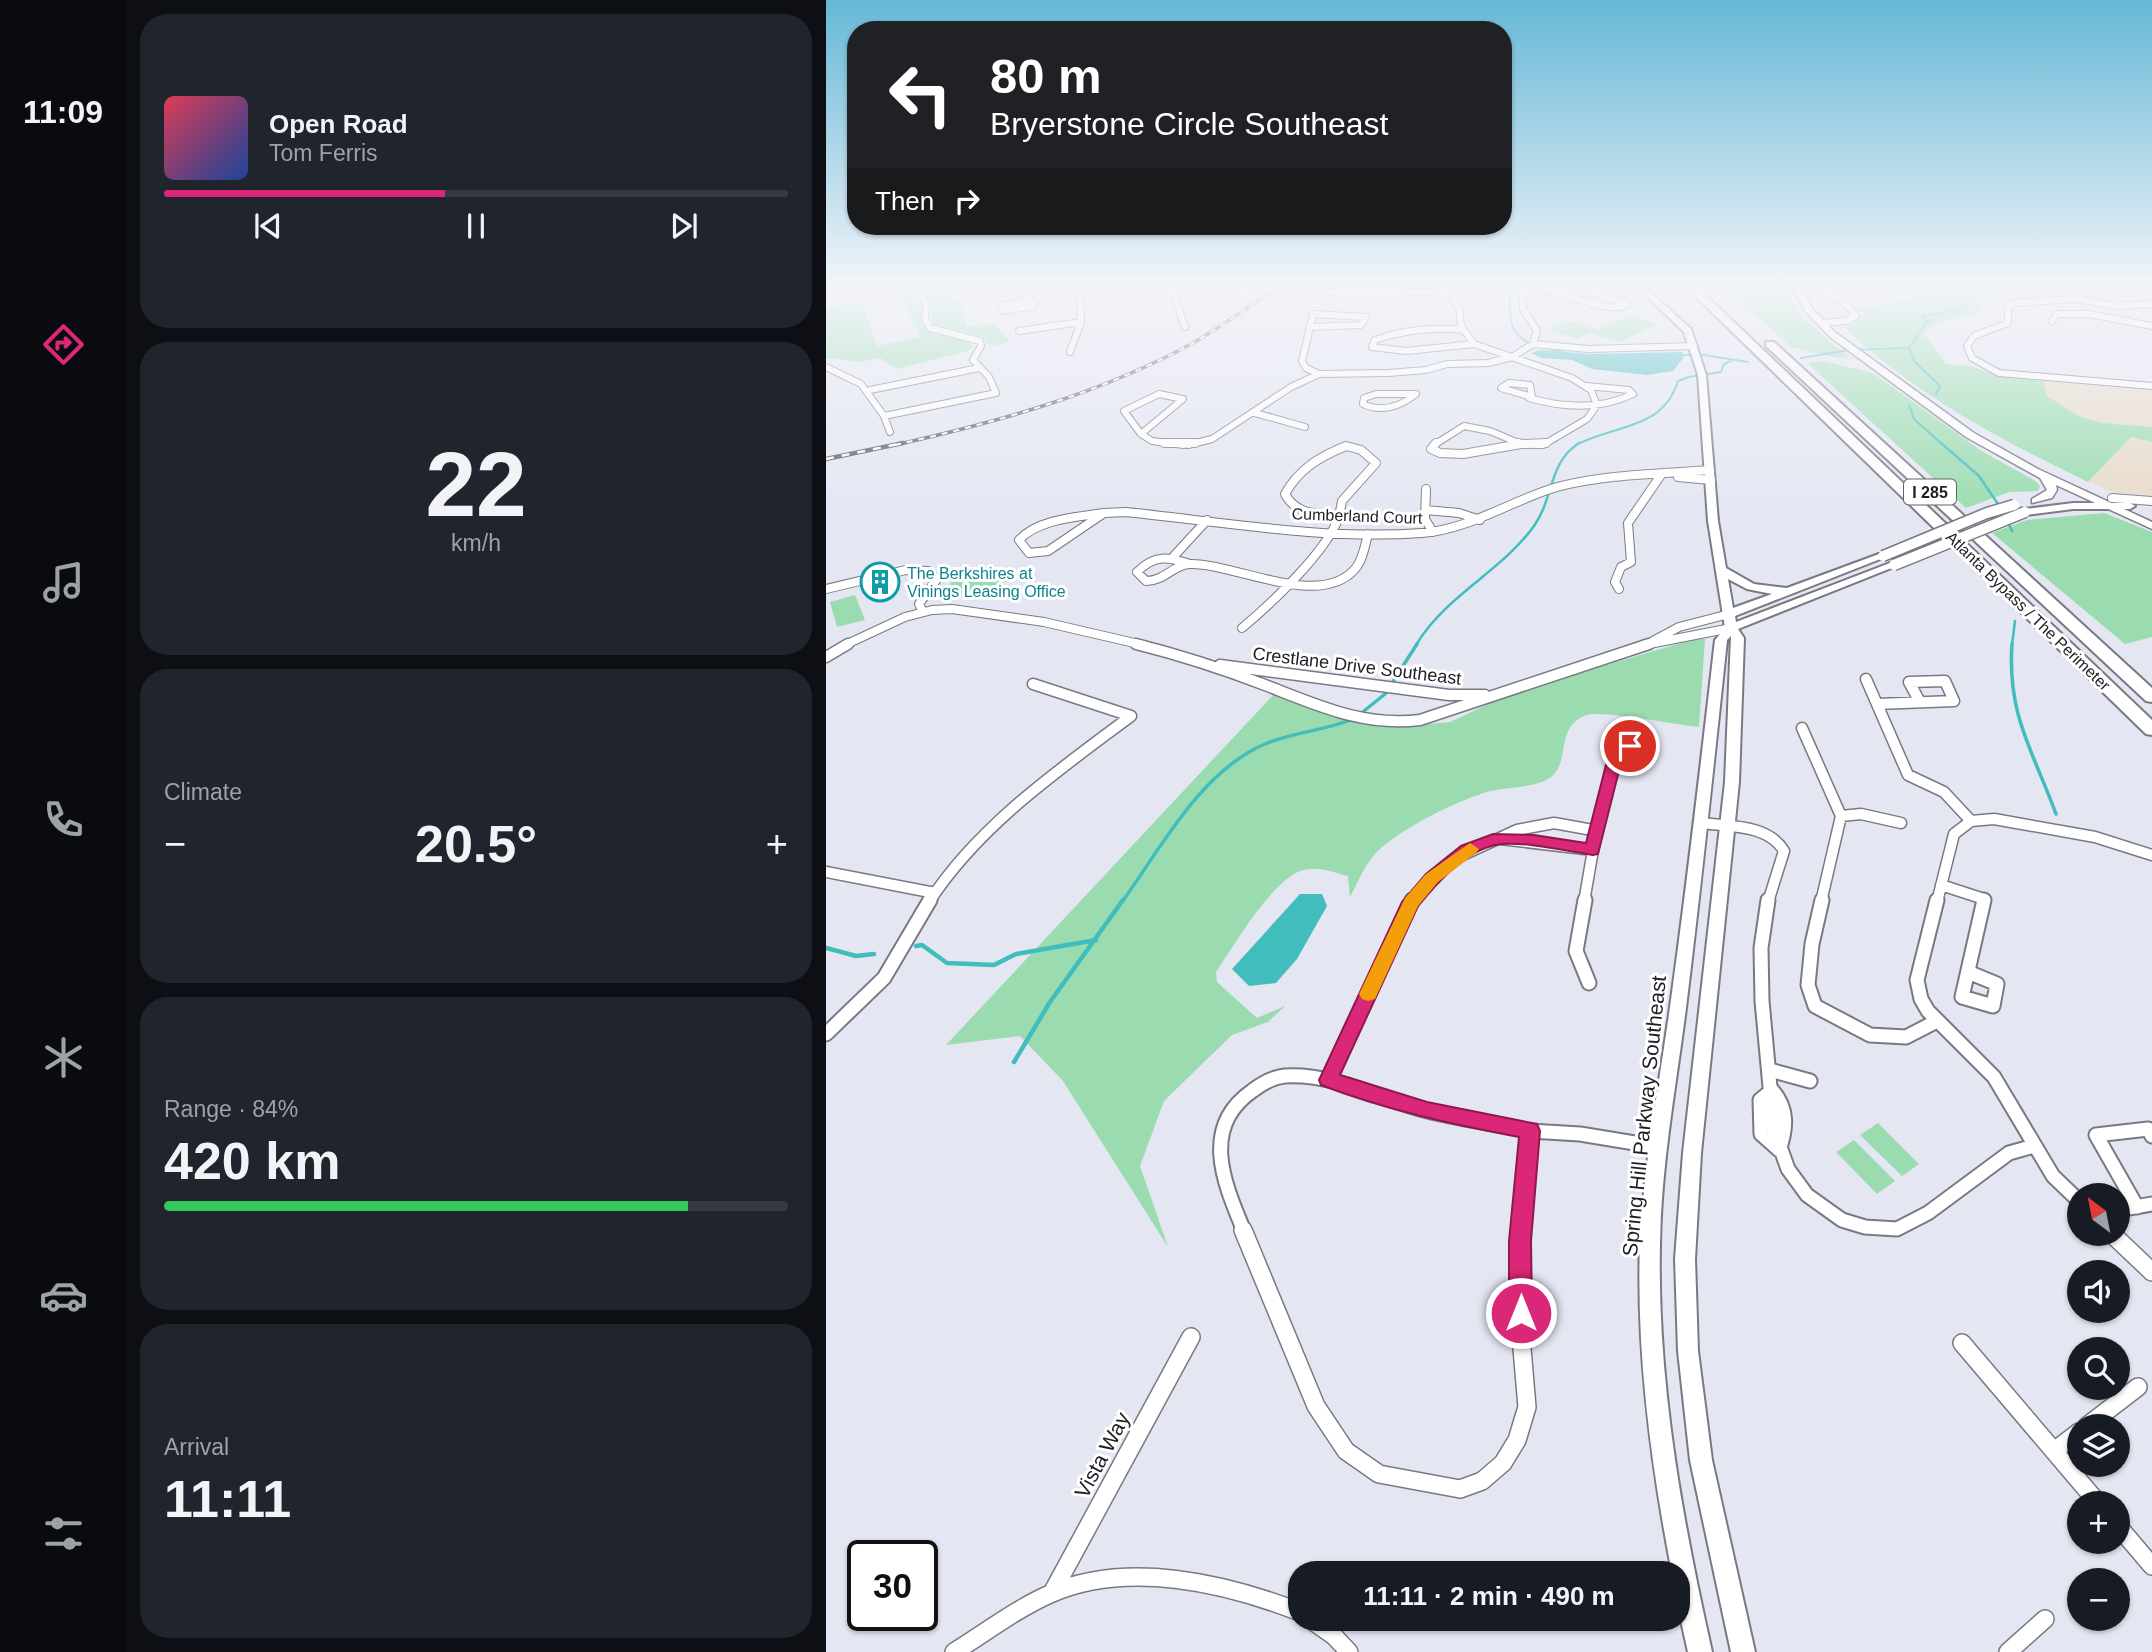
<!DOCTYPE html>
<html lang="en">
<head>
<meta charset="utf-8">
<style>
	:root { --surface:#171b24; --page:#20242c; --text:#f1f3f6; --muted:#9ea1a6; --line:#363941; --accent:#db2777 }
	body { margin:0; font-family:Helvetica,sans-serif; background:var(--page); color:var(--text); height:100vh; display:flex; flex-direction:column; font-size:26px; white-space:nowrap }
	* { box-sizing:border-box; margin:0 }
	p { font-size:23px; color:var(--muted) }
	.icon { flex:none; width:38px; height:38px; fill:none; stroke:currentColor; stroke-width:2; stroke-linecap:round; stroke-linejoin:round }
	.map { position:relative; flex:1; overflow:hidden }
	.panel { display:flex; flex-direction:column; gap:14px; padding:14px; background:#0d0f14; width:700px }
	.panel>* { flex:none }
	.hud { position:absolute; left:21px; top:21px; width:665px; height:214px; border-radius:28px; box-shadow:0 2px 5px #0004; background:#202124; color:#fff; overflow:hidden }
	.needle { width:46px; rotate:328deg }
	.buttons { position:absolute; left:1241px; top:1183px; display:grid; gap:14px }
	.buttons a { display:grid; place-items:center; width:63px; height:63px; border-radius:50%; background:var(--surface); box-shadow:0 2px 5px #0004; font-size:35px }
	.speed { position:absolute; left:21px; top:1540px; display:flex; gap:14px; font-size:35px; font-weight:700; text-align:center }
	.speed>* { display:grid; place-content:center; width:91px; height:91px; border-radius:50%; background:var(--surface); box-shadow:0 2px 5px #0004; line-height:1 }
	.speed .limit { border:4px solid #111; border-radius:10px; background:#fff; color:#111 }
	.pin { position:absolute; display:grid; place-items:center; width:60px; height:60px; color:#fff; margin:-30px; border:4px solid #fff; border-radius:50%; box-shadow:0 2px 7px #0007 }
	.me { position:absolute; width:77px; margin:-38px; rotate:0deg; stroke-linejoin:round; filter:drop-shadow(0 0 5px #0008) }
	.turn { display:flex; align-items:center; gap:24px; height:147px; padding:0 28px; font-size:32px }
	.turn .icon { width:91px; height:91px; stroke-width:2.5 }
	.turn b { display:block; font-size:49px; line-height:60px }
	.then { display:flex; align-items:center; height:66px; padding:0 28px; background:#0003; gap:14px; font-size:26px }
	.big { font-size:52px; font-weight:700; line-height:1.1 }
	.panel .widget { flex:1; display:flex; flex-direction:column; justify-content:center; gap:10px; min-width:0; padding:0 24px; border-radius:28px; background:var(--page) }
	.panel .dial { align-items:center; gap:0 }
	.dial b { font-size:91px; line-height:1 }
	.song { display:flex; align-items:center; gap:21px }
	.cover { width:84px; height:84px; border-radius:10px; background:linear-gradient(135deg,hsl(350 70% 55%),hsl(220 70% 35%)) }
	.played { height:7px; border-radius:4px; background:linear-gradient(90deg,var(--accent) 45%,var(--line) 45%) }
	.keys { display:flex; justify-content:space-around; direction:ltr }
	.heat { display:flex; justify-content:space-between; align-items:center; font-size:38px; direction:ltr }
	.charge { height:10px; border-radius:5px; background:linear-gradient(90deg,#34c759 84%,var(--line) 0) }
	.trip { position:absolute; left:462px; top:1561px; width:402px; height:70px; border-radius:28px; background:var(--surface); box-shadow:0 2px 5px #0004; font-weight:700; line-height:70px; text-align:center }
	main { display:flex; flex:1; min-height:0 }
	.tabs { display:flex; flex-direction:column; width:126px; justify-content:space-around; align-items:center; background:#090b0e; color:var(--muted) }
	.tabs .icon { width:49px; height:49px }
	.tabs .current { color:var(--accent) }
	.tabs b { font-size:32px; color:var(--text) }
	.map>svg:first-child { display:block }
	.commercial { fill:#e8dbc8 }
	.built { fill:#d7dbee }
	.green { fill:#9adcaf }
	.water { fill:#42bdbe }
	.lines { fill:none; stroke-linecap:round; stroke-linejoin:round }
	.stream-far3 { stroke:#42bdbe; stroke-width:2 }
	.stream-far2 { stroke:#42bdbe; stroke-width:2.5 }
	.stream-far1 { stroke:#42bdbe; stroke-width:3.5 }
	.stream { stroke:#42bdbe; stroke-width:4.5 }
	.minor-far4-casing { stroke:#787984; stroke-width:8 }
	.minor-far3-casing { stroke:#787984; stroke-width:10 }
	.minor-far2-casing { stroke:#787984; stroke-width:13 }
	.minor-far1-casing { stroke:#787984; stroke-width:17 }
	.minor-casing { stroke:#787984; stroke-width:20 }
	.tertiary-casing { stroke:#787984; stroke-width:4 }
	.secondary-casing { stroke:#787984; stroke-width:3 }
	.motorway-casing { stroke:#787984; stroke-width:4 }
	.minor-far4 { stroke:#fff; stroke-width:6 }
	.minor-far3 { stroke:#fff; stroke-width:8 }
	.minor-far2 { stroke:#fff; stroke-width:10 }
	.minor-far1 { stroke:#fff; stroke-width:13 }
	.minor { stroke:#fff; stroke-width:17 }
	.tertiary { fill:#fff; fill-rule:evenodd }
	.secondary { fill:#fff; fill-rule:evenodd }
	.motorway { fill:#fff; fill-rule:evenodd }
	.rail-far1-casing { stroke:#5e5e66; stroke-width:3.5 }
	.rail-casing { stroke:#5e5e66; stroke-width:4.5 }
	.rail-far1 { stroke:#fff; stroke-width:2; stroke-dasharray:6; stroke-linecap:butt }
	.rail { stroke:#fff; stroke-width:2.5; stroke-dasharray:8; stroke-linecap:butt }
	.tertiary-bridge-casing { stroke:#787984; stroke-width:13; stroke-linecap:butt }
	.tertiary-bridge { stroke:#fff; stroke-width:10 }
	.route { fill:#db2777; stroke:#8e194d; stroke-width:2 }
	.slow { fill:#f59e0b }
	.labels { text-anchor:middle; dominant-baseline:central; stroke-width:6; stroke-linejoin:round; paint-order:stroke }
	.shield { fill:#fff; stroke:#626265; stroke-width:2 }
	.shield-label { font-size:16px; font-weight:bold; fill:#1e1e23 }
	.far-street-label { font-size:16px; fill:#1e1e23; stroke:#fff }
	.far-culture-label { font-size:16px; fill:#0d838f; stroke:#fff; text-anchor:start }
	.street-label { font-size:18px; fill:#1e1e23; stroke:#fff }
	.near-street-label { font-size:21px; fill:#1e1e23; stroke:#fff }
</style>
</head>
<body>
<main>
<nav class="tabs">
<b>11:09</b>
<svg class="icon current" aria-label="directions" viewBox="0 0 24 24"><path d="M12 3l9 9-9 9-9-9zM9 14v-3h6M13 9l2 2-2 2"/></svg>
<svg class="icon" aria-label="music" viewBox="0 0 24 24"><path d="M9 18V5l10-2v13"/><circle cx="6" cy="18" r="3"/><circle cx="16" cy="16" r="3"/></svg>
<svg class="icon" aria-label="phone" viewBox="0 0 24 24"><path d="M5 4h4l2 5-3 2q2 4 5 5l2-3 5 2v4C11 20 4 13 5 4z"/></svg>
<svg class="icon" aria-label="climate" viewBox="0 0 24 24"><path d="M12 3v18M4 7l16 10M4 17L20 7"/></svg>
<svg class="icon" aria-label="car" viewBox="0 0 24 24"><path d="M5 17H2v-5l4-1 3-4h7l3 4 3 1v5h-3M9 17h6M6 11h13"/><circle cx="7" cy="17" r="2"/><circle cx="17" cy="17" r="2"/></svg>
<svg class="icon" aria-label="filters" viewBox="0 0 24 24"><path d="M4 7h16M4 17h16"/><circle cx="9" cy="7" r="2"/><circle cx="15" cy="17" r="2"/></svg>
</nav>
<section class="panel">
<div class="widget">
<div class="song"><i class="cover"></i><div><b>Open Road</b><p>Tom Ferris</p></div></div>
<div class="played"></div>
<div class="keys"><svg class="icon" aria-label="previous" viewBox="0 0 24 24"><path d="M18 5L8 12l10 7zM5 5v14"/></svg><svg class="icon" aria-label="pause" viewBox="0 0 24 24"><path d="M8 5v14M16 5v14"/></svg><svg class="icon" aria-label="next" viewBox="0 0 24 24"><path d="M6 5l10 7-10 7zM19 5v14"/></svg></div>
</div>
<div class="widget dial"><b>22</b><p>km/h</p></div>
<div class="widget"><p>Climate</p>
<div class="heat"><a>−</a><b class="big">20.5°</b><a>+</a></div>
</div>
<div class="widget"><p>Range · 84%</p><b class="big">420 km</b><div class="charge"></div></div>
<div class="widget"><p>Arrival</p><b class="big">11:11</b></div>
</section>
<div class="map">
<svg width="1326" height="1652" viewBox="0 0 1326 1652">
	<rect width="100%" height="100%" fill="#e4e6f2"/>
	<path class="commercial" d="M1217 381 1326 390V427L1276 423 1254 417 1221 396Z
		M1305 437 1326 442V495L1290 493 1262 482Z"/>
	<path class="built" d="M0 287H26L35 302 0 308Z"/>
	<path class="green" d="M71 287H86L94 308 96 326C111 337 137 332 147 347L142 351 70 369 54 358 33 362 0 358V308L35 302 51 346 95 337Z
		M899 287H934L939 292 960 291 977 319 1023 357 1013 358 965 347Z
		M1087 287H1230L1158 296 1155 299 1154 313 1113 322 1098 333 1120 364 1145 366 1169 375 1217 381 1221 396 1254 417 1276 423 1326 427V442L1305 437 1262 482C1175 440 1088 394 1018 327L1036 319 1037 313 1031 308 1079 301 1091 294 1085 290Z
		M116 288 135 301 140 326 169 324 184 342 164 346 157 337 109 325C104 319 103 301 99 290Z
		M804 316 832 324 793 342 764 333 751 339 723 330 744 321 771 330Z
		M997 361 1047 373 1154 450 1211 482 1214 487 1212 491 1183 492 1140 508 981 363Z
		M1278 513 1326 532V637L1299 644 1166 533 1201 520Z
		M164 570 194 575 144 599 120 593 126 580Z
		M29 595 39 620 11 627 4 602Z
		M868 639H879L873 727C854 725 773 710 761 715 725 727 749 768 718 781 702 788 681 787 665 791 633 799 564 833 545 859 536 870 531 885 524 897L522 876C507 872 489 865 474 871 444 883 408 946 390 972L391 982 431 1018 459 1006 442 1022 406 1035 338 1101 314 1166 342 1247 237 1081 194 1036 120 1045 448 694 518 717 570 727 624 722 686 693Z
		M1052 1123 1093 1164 1076 1176 1034 1135Z
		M1028 1140 1069 1181 1051 1194 1010 1152Z"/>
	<path class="water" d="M714 350 764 354 856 352 858 357 847 371 821 375 766 369 746 360 716 358 705 353Z
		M474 894H496L501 906 471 959 450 983 423 986 406 969Z"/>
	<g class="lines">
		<path class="stream-far3" d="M681 287C689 314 675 328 705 344
			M719 348 737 352
			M1083 348C1091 339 1093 329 1102 321L1095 316 1140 309 1139 301 1130 294 1131 287
			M1083 348 1088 361 1114 386 1110 394
			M858 355H878L922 362
			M975 358 1023 350 1083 348
			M1083 405 1088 419 1117 445
			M750 445C790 424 837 430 852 381L863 377 895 372 898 364 905 361"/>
		<path class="stream-far2" d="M1115 443 1153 476 1174 507
			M1181 520 1186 531
			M590 645C621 594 674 573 708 526 728 498 722 463 753 443
			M1186 645 1189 621"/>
		<path class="stream-far1" d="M1186 644C1181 715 1207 751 1230 814
			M533 715 559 694 591 644
			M296 902C335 848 375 771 439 744 467 732 498 731 527 719"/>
		<path class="stream" d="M90 946 96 945 121 963 168 965 190 954 270 940
			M0 948 30 956 48 954
			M188 1062 224 1002 297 900"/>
		<defs>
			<path id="minor-far4" d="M162 287 166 291 182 287
				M194 287 208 305V306L178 311 175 306 204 300
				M345 287 359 327
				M413 287 421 293
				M492 287 494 291 531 294 618 291
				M613 287 627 298 633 309 635 326 648 344 746 378 765 390 771 405 761 419 717 445
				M696 287 697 309 711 331 707 344
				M754 287 801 304
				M995 287 1025 309 1030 316 1020 321 995 323
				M696 291C707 291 720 289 730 292 747 296 787 315 801 304
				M1326 304 1289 306 1251 299 1187 303 1182 308V323L1148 336 1141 346 1146 358 1173 373 1326 386
				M1226 321 1231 314H1263L1326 326
				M485 327 535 325 540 317 487 314 476 361 480 368 493 374
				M638 330C608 327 577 330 549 340L546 347 580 351 648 344
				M193 331 255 322
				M244 352 255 322 254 287
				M0 367 35 384 58 416 170 393 163 377 147 360 155 346 154 341 104 328 99 319 100 304 92 287
				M683 383 704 385 706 397 675 388Z
				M44 390 153 368
				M333 394 357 399 315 434 298 411Z
				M550 394H590C575 406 556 413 537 404L538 398Z
				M703 398C738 408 774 410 807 394L803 390 760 386
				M429 413 479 427
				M58 416 64 432
				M315 434 326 441 358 445
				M695 444 713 445
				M362 445 386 439 465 387 493 374 562 373 600 370 621 364 662 363 686 357 707 344 763 349 868 346
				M608 445 638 426 664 431 695 444 690 445"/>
			<path id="minor-far3" d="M338 443H369
				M610 443 605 449 614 453 637 454 695 444 693 443
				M695 444 720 443
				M520 446 535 450 550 463 516 501 513 517C492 513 471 516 459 494 473 469 493 457 520 446Z
				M852 477 885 480
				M600 489 599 519 607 532
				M1286 498 1326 501
				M600 510 633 513 654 520
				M278 513 300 512C397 522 498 540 596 533 645 529 686 500 731 487 780 474 834 474 884 470
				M278 513 222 551 203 553 193 540C212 519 251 517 278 513Z
				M348 556 381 520
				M364 564C342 557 329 554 311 572L320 581C339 581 348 564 364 564 409 563 493 610 529 569 537 560 539 545 542 534
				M0 589 80 570 102 571 111 579 93 604 97 612
				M793 589 789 582 795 567 805 562 802 523 835 475
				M416 628C446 603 500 552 513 517
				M827 641 853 627 903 614
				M19 645 79 617 106 610 126 609 218 622 317 645
				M818 645 905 628"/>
			<path id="minor-far2" d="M310 644C354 655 397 669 439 685 491 705 537 727 594 720L823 644
				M0 657 22 644
				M394 665 623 695H659
				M1040 679 1082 775 1118 792 1145 821
				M1051 704 1128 701 1119 681 1083 682 1094 702
				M976 728 1015 816 995 902
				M1015 816 1035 814 1075 823
				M876 823C904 827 942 824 958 851L942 902
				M674 839 767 850
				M0 872 109 893
				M1115 885 1158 899 1157 902
				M103 902C153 825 233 770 305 716L207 684
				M585 902 606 878 628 859 691 830 728 823 772 831
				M758 902 767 850 789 757 804 746
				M1111 902 1128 834 1145 821 1168 819 1269 837 1326 855"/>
			<path id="minor-far1" d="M759 900 750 951 763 983
				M942 900 935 948 936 1001 948 1130 962 1169 981 1195 1016 1220 1039 1227 1071 1229 1102 1213 1183 1153 1208 1146
				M996 900 986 944 982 985 989 1006 1044 1035 1080 1037 1111 1021
				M1111 900 1091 980 1095 999 1102 1011 1168 1077 1227 1176 1253 1201
				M1142 972 1171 984 1167 1006 1136 997 1158 900
				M0 1034 58 978 104 900
				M944 1070 984 1081
				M502 1080 586 900
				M946 1090 934 1100 935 1134 953 1150
				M946 1090C962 1108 961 1128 953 1150
				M704 1131 754 1134 833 1147
				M1311 1207 1270 1135 1322 1129 1326 1136
				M1292 1210 1326 1204
				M418 1231C399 1185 373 1128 426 1091 435 1084 448 1077 459 1076 505 1073 551 1097 594 1109 630 1119 667 1123 704 1131L695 1231"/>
			<path id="minor" d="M417 1230 490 1406 520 1451 553 1474 634 1489 656 1481 677 1463 691 1440 701 1407 695 1337V1230
				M1286 1234 1326 1272
				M1136 1343 1272 1503
				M1261 1426 1312 1387
				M1228 1451 1253 1432
				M1292 1526 1326 1566
				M226 1593 365 1337
				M484 1619 508 1636 523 1652
				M128 1652C159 1633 190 1609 224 1594 301 1560 399 1583 474 1612
				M1182 1652 1219 1619"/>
			<path id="tertiary" d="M811 287H819L865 329 880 375 892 521 900 568 928 584 961 588 1053 554H1061L1062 556 909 616 910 622 1064 563 1068 562 1073 565 912 629 918 638 913 782 875 1153 869 1259 872 1351 886 1460 929 1652H905L864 1460 852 1351 849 1259 857 1153 899 782 905 636 901 640C888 763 875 886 860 1008 850 1087 835 1165 834 1244 831 1382 856 1518 886 1652H862L852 1607V1573H846C825 1465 810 1353 814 1243 818 1164 833 1085 844 1007 861 885 875 762 889 640L899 628 882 521 872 375 858 332ZM902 579 921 589 946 594 907 608Z
				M1247 503H1304L1309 506 1304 509H1247L1199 515 1194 512 1199 509Z"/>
			<path id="secondary" d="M966 287H974L986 308 1010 333 1148 433 1212 469 1326 522V529L1230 485 1231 490 1226 498 1206 503V499L1221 490 1214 478 1140 437 1004 337 979 311Z"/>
			<path id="motorway" d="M860 287H871L1326 720V735L1320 734Z
				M940 342H948L1326 688V702L1320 701 940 346Z"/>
		</defs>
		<use href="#minor-far4" class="minor-far4-casing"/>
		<use href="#minor-far3" class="minor-far3-casing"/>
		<use href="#minor-far2" class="minor-far2-casing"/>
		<use href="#minor-far1" class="minor-far1-casing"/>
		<use href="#minor" class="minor-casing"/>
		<use href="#tertiary" class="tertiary-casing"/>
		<use href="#secondary" class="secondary-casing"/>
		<use href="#motorway" class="motorway-casing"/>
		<use href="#minor-far4" class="minor-far4"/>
		<use href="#minor-far3" class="minor-far3"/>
		<use href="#minor-far2" class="minor-far2"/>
		<use href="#minor-far1" class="minor-far1"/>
		<use href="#minor" class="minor"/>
		<use href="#tertiary" class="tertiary"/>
		<use href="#secondary" class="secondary"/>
		<use href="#motorway" class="motorway"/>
		<defs>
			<path id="rail-far1" d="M69 445C171 422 274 394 367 343 396 326 424 306 452 287"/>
			<path id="rail" d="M0 459 77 443"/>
		</defs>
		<use href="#rail-far1" class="rail-far1-casing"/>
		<use href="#rail" class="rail-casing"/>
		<use href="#rail-far1" class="rail-far1"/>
		<use href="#rail" class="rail"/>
		<defs>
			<path id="tertiary-bridge" d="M1057 556 1161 513 1188 505
				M1068 565 1199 512"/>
		</defs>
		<use href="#tertiary-bridge" class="tertiary-bridge-casing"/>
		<use href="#tertiary-bridge" class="tertiary-bridge"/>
	</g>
	<linearGradient id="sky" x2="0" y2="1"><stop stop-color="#65b8d7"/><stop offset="0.55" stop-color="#f3f4f9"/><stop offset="1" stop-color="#f3f4f9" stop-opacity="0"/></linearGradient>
	<rect width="1326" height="519" fill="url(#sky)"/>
	<path class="route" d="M804 741 811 746 796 759 772 854 767 855C741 851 694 840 669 845 638 852 611 883 592 906L514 1075 601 1102 711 1124 714 1131 705 1241 706 1313 703 1321 695 1324 687 1321 683 1313V1241L693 1137C625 1124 560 1110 495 1085L493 1080 576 902 600 874 635 846 667 834 708 835 760 843 782 757Z"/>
	<path class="slow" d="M644 843 653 849 650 853 612 882 592 906 549 999 542 1001 536 999 533 994 579 898 600 874Z"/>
	<defs>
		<symbol id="building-ring" viewBox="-11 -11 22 22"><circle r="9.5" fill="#fff" stroke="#0f9aa8" stroke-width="1.5"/><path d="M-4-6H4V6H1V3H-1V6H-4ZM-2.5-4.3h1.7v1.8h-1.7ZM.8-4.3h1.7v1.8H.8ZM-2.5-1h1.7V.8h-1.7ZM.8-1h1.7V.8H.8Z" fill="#0f9aa8"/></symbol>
	</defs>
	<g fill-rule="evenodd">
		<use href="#building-ring" x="32" y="560" width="44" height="44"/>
	</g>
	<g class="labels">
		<rect class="shield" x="1078" y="479.5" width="52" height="25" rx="5"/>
		<g class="shield-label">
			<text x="1104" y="492">I 285</text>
		</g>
		<g class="far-street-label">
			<text transform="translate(531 516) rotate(2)">Cumberland Court</text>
			<text transform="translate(1202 611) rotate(44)">Atlanta Bypass / The Perimeter</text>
		</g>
		<g class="far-culture-label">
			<text x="81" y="573">The Berkshires at<tspan x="81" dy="18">Vinings Leasing Office</tspan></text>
		</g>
		<g class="street-label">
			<text transform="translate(531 666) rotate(7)">Crestlane Drive Southeast</text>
		</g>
		<g class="near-street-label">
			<text transform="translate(818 1116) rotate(-84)">Spring Hill Parkway Southeast</text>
			<text transform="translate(276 1455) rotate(-62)">Vista Way</text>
		</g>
	</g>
</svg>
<div class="buttons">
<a><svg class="needle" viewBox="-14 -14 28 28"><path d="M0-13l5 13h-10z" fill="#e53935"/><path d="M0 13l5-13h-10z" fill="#9ea1a6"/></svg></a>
<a><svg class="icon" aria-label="sound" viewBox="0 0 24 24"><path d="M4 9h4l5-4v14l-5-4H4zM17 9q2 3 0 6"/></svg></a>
<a><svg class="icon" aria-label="search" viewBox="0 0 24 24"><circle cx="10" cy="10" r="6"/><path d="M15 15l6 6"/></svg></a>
<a><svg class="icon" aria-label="layers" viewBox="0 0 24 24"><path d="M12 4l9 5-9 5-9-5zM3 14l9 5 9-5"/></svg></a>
<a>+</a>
<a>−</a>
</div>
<div class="speed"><div class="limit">30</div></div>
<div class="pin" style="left:804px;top:746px;background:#d93025"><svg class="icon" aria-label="arrive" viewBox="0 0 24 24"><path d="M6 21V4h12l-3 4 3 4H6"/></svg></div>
<svg class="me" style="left:695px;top:1313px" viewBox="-20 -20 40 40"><circle r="17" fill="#db2777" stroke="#fff" stroke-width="3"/><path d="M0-11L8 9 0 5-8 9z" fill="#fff"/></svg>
<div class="trip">11:11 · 2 min · 490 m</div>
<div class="hud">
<div class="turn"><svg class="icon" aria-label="left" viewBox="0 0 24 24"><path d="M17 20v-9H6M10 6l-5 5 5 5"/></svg><div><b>80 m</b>Bryerstone Circle Southeast</div></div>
<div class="then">Then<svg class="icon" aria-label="right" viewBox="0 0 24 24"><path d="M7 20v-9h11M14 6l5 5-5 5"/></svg></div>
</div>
</div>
</main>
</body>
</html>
